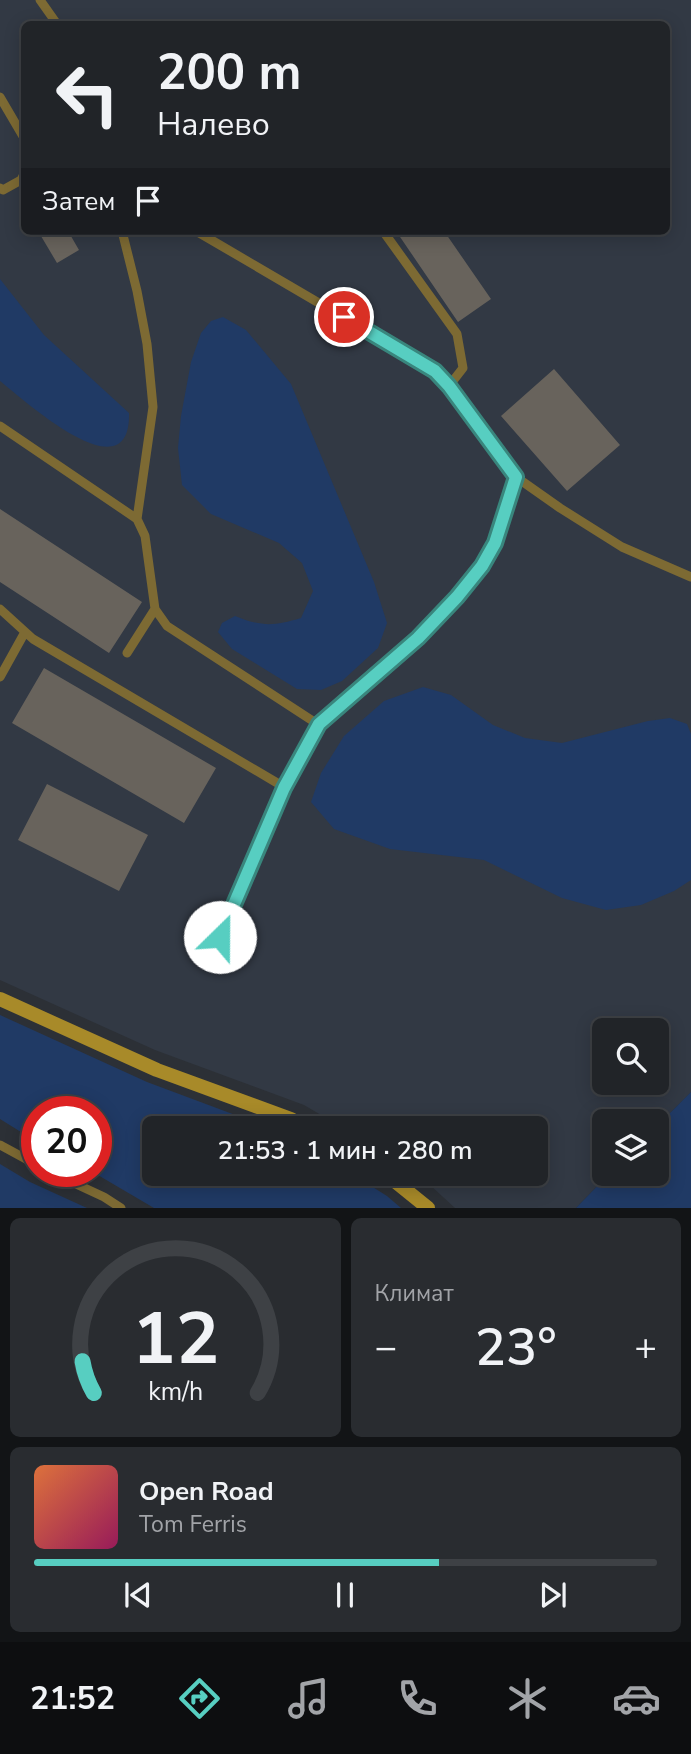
<!DOCTYPE html>
<html lang="ru">
<head>
<meta charset="utf-8">
<style>
	:root { --surface:#212428; --page:#292c30; --text:#f1f3f6; --muted:#a2a4a8; --line:#3e4145; --accent:#57cec1 }
	body { margin:0; font-family:"Nunito Sans",sans-serif; background:var(--page); color:var(--text); height:100vh; display:flex; flex-direction:column; font-size:26px; white-space:nowrap }
	* { box-sizing:border-box; margin:0 }
	p { font-size:23px; color:var(--muted) }
	.icon { flex:none; width:38px; height:38px; fill:none; stroke:currentColor; stroke-width:2; stroke-linecap:round; stroke-linejoin:round }
	.map { position:relative; height:1208px; overflow:hidden }
	.drawer { display:flex; flex-direction:column; gap:10px; padding:10px; background:#121416; flex:1 }
	.drawer>* { flex:none }
	.top-card { position:absolute; left:21px; top:21px; width:649px; height:214px; border-radius:10px; box-shadow:0 4px 18px #0003,0 0 0 2px var(--line); background:#212428; color:var(--text); overflow:hidden }
	.fabs { position:absolute; left:592px; top:1018px; display:grid; gap:14px }
	.fabs a { display:grid; place-items:center; width:77px; height:77px; border-radius:10px; background:var(--surface); box-shadow:0 4px 18px #0003,0 0 0 2px var(--line); font-size:35px }
	.speed { position:absolute; left:21px; top:1096px; display:flex; gap:14px; font-size:35px; font-weight:700; text-align:center }
	.speed>* { display:grid; place-content:center; width:91px; height:91px; border-radius:50%; background:var(--surface); box-shadow:0 4px 18px #0003,0 0 0 2px var(--line); line-height:1 }
	.speed .limit { border:10px solid #d22; background:#fff; color:#111 }
	.pin { position:absolute; display:grid; place-items:center; width:60px; height:60px; color:#fff; margin:-30px; border:4px solid #fff; border-radius:50%; box-shadow:0 2px 7px #0007 }
	.me { position:absolute; width:77px; margin:-38px; rotate:23deg; stroke-linejoin:round; filter:drop-shadow(0 0 5px #0008) }
	.turn { display:flex; align-items:center; gap:24px; height:147px; padding:0 21px; font-size:32px }
	.turn .icon { width:91px; height:91px; stroke-width:2.5 }
	.turn b { display:block; font-size:49px; line-height:60px }
	.then { display:flex; align-items:center; height:66px; padding:0 21px; background:#0003; gap:14px; font-size:26px }
	.big { font-size:52px; font-weight:600; line-height:1.1 }
	.drawer .card { flex:1; display:flex; flex-direction:column; justify-content:center; gap:10px; min-width:0; padding:0 24px; border-radius:10px; background:var(--page) }
	.drawer .dial { align-items:center; gap:0 }
	.dial svg { height:182px; overflow:visible; fill:none; stroke:var(--line); stroke-width:7; stroke-linecap:round; text-anchor:middle }
	.dial text { fill:var(--text); stroke:none }
	.song { display:flex; align-items:center; gap:21px }
	.cover { width:84px; height:84px; border-radius:10px; background:linear-gradient(135deg,hsl(20 70% 55%),hsl(330 70% 35%)) }
	.played { height:7px; border-radius:4px; background:linear-gradient(90deg,var(--accent) 65%,var(--line) 65%) }
	.keys { display:flex; justify-content:space-around; direction:ltr }
	.heat { display:flex; justify-content:space-between; align-items:center; font-size:38px; direction:ltr }
	.drawer .tiles { flex:1; display:grid; gap:10px; grid-template-columns:1fr 1fr }
	.card:last-child { grid-column:span 2 }
	.trip { position:absolute; left:142px; top:1116px; width:406px; height:70px; border-radius:10px; background:var(--surface); box-shadow:0 4px 18px #0003,0 0 0 2px var(--line); font-weight:600; line-height:70px; text-align:center }
	.menu { display:flex; height:112px; justify-content:space-around; align-items:center; background:#0d0e10; color:var(--muted) }
	.menu .icon { width:49px; height:49px }
	.menu .on { color:var(--accent) }
	.menu b { font-size:32px; color:var(--text) }
	.map>svg:first-child { display:block }
	.built { fill:#323944; fill-rule:evenodd }
	.green { fill:#203a65 }
	.building { fill:#68635c }
	.lines { fill:none; stroke-linecap:round; stroke-linejoin:round }
	.lane { stroke:#7d6a33; stroke-width:9 }
	.secondary { stroke:#a88a29; stroke-width:14 }
	.route-casing { stroke:#39867d; stroke-width:18 }
	.route { stroke:#57cec1; stroke-width:12 }
</style>
</head>
<body>
<div class="map">
<svg width="691" height="1208" viewBox="0 0 691 1208">
	<rect width="100%" height="100%" fill="#2c3036"/>
	<path class="built" d="M0 0H691V1092L656 1127V1122H604V1174H609L576 1208H455L418 1174H536V1129H345L304 1105 155 1050 0 980ZM24 24H667V231H24ZM604 1031H656V1083H604Z"/>
	<path class="green" d="M0 279 44 335 129 413C131 497 24 400 0 381Z
		M223 317 246 330 291 384 374 582 387 623 378 648 342 681 321 690 297 689 232 649 218 632 222 623 235 616C262 627 274 626 301 618L313 591 302 563 279 543 211 514 182 485 178 448 181 416 191 362 201 333 211 321Z
		M423 687 451 695 493 725 525 738 562 743 648 721 670 718 687 724 691 734V880L674 891 641 905 606 910 562 898 484 860 390 849 334 829 311 802 321 773 344 736 384 701Z
		M0 1015 147 1082 273 1129H154V1174H352L387 1196 401 1208H154L91 1171H96V1111H37V1142L0 1119Z
		M691 1092V1208H576L609 1174H656V1127Z
		M0 1164 30 1182 87 1208H0Z"/>
	<path class="building" d="M38 231H68L79 250 57 263Z
		M396 231H444L491 299 458 322Z
		M554 369 620 445 567 491 501 416Z
		M0 509 142 602 109 653 0 582Z
		M44 668 216 768 184 823 12 723Z
		M47 784 148 835 119 891 18 840Z"/>
	<g class="lines">
		<path class="lane" d="M40 0 57 24
			M0 97 24 138
			M0 188 3 190 21 180 24 174
			M122 231 137 291 147 344 153 407 137 519
			M196 231 435 371 449 386 516 477 560 508 622 547 691 577
			M383 231 457 334 463 368 449 386
			M0 426 137 519 145 536 155 609 127 653
			M0 609 33 639 284 787
			M155 609 167 626 319 725
			M0 677 25 632
			M220 937 284 787 319 725 418 638 457 597 482 567 495 543 516 477
			M0 1145 37 1165
			M48 1171 104 1197 121 1208"/>
		<path class="secondary" d="M0 999 157 1070 291 1119 308 1129
			M386 1174 428 1208"/>
	</g>
	<g class="lines">
		<defs>
			<path id="route" d="M220 937 284 788 319 724 418 638 457 597 482 566 495 543 516 477 449 386 435 371 344 317"/>
		</defs>
		<use href="#route" class="route-casing"/>
		<use href="#route" class="route"/>
	</g>
</svg>
<div class="fabs">
<a><svg class="icon" aria-label="search" viewBox="0 0 24 24"><circle cx="10" cy="10" r="6"/><path d="M15 15l6 6"/></svg></a>
<a><svg class="icon" aria-label="layers" viewBox="0 0 24 24"><path d="M12 4l9 5-9 5-9-5zM3 14l9 5 9-5"/></svg></a>
</div>
<div class="speed"><div class="limit">20</div></div>
<div class="pin" style="left:344px;top:317px;background:#d93025"><svg class="icon" aria-label="arrive" viewBox="0 0 24 24"><path d="M6 21V4h12l-3 4 3 4H6"/></svg></div>
<svg class="me" style="left:220px;top:937px" viewBox="-20 -20 40 40"><circle r="19" fill="#fff"/><path d="M0-13L10 11 0 6-10 11z" fill="#57cec1"/></svg>
<div class="trip">21:53 · 1 мин · 280 m</div>
<div class="top-card">
<div class="turn"><svg class="icon" aria-label="left" viewBox="0 0 24 24"><path d="M17 20v-9H6M10 6l-5 5 5 5"/></svg><div><b>200 m</b>Налево</div></div>
<div class="then">Затем<svg class="icon" aria-label="arrive" viewBox="0 0 24 24"><path d="M6 21V4h12l-3 4 3 4H6"/></svg></div>
</div>
</div>
<section class="drawer">
<div class="tiles">
<div class="card dial"><svg viewBox="0 0 100 80">
<path d="M14 69A42 42 0 1 1 86 69"/>
<path d="M14 69A42 42 0 0 1 9 55" stroke="#57cec1"/>
<text x="50" y="56" font-size="32" font-weight="700">12</text>
<text x="50" y="72" font-size="11">km/h</text>
</svg></div>
<div class="card"><p>Климат</p>
<div class="heat"><a>−</a><b class="big">23°</b><a>+</a></div>
</div>
<div class="card">
<div class="song"><i class="cover"></i><div><b>Open Road</b><p>Tom Ferris</p></div></div>
<div class="played"></div>
<div class="keys"><svg class="icon" aria-label="previous" viewBox="0 0 24 24"><path d="M18 5L8 12l10 7zM5 5v14"/></svg><svg class="icon" aria-label="pause" viewBox="0 0 24 24"><path d="M8 5v14M16 5v14"/></svg><svg class="icon" aria-label="next" viewBox="0 0 24 24"><path d="M6 5l10 7-10 7zM19 5v14"/></svg></div>
</div>
</div>
</section>
<nav class="menu">
<b>21:52</b>
<svg class="icon on" aria-label="directions" viewBox="0 0 24 24"><path d="M12 3l9 9-9 9-9-9zM9 14v-3h6M13 9l2 2-2 2"/></svg>
<svg class="icon" aria-label="music" viewBox="0 0 24 24"><path d="M9 18V5l10-2v13"/><circle cx="6" cy="18" r="3"/><circle cx="16" cy="16" r="3"/></svg>
<svg class="icon" aria-label="phone" viewBox="0 0 24 24"><path d="M5 4h4l2 5-3 2q2 4 5 5l2-3 5 2v4C11 20 4 13 5 4z"/></svg>
<svg class="icon" aria-label="climate" viewBox="0 0 24 24"><path d="M12 3v18M4 7l16 10M4 17L20 7"/></svg>
<svg class="icon" aria-label="car" viewBox="0 0 24 24"><path d="M5 17H2v-5l4-1 3-4h7l3 4 3 1v5h-3M9 17h6M6 11h13"/><circle cx="7" cy="17" r="2"/><circle cx="17" cy="17" r="2"/></svg>
</nav>
</body>
</html>
